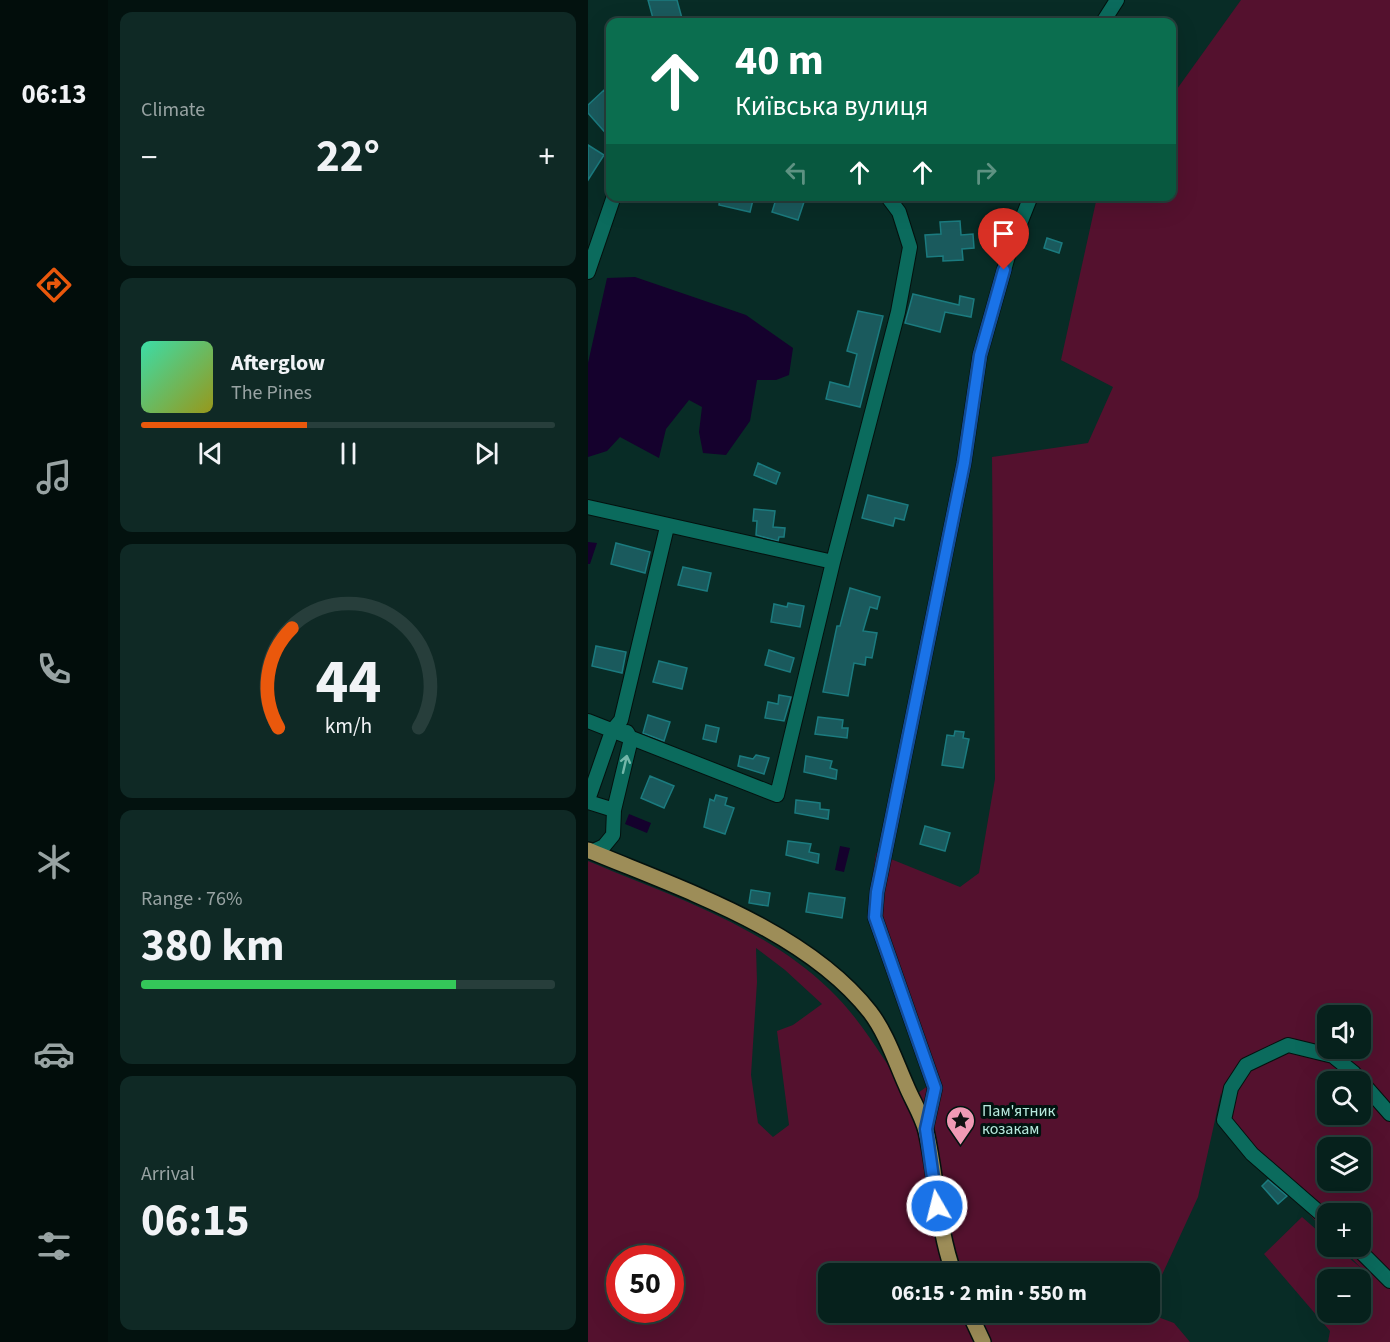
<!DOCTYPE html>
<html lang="en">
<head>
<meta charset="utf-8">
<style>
	:root { --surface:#06211c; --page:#0f2925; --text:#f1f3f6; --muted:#98a3a3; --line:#273e3b; --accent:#ea580c }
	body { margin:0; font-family:"Source Sans 3",sans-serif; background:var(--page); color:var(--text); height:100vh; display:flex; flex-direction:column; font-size:22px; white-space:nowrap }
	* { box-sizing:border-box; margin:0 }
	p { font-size:20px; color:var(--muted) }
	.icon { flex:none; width:33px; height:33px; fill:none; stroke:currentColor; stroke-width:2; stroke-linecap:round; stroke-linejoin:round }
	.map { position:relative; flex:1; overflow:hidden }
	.sheet { display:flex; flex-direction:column; gap:12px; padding:12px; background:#03120f; width:480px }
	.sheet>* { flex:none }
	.top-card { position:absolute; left:18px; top:18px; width:570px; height:183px; border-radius:12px; box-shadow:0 6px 24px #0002,0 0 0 2px var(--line); background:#0b6e4f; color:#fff; overflow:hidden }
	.buttons { position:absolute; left:729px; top:1005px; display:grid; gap:12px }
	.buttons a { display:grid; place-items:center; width:54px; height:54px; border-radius:12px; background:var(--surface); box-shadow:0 6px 24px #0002,0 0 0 2px var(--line); font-size:30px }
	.speed { position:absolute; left:18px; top:1245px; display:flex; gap:12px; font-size:30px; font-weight:700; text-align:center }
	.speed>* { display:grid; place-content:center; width:78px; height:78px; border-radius:50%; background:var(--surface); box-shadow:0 6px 24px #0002,0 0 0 2px var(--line); line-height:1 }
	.speed .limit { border:9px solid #d22; background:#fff; color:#111 }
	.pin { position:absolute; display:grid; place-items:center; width:51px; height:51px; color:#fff; margin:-62px -26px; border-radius:50% 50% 50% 0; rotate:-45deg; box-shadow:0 0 6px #0007 }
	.pin .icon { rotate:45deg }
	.me { position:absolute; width:66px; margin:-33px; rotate:352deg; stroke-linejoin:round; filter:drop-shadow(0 0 4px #0008) }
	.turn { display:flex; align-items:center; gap:21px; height:126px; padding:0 30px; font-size:27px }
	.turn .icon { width:78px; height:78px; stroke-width:2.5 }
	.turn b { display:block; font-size:42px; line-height:51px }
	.lanes { display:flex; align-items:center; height:57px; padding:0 30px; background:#0003; justify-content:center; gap:30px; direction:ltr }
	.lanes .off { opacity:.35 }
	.big { font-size:45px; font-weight:700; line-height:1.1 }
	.sheet .card { flex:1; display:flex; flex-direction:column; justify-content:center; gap:9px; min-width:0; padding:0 21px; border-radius:12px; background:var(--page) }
	.sheet .dial { align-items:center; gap:0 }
	.dial svg { height:156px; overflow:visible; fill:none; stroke:var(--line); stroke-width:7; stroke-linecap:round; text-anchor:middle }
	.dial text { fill:var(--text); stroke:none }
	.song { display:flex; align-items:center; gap:18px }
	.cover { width:72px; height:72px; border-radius:9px; background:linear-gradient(135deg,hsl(160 70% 55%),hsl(60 70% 35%)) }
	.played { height:6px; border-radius:3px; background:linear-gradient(90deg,var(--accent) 40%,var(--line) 40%) }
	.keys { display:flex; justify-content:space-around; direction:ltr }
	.heat { display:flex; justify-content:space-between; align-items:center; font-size:33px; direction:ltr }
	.charge { height:9px; border-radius:4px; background:linear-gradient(90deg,#34c759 76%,var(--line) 0) }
	.trip { position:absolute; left:230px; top:1263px; width:342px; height:60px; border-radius:12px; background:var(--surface); box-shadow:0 6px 24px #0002,0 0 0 2px var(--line); font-weight:700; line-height:60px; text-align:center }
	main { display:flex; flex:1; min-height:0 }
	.tabs { display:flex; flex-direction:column; width:108px; justify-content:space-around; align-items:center; background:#020d0b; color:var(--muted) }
	.tabs .icon { width:42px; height:42px }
	.tabs .selected { color:var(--accent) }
	.tabs b { font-size:27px; color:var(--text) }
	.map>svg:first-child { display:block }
	.green { fill:#54112e; fill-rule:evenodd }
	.water { fill:#15012d }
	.building { fill:#1a5a5d; stroke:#1b7b7f; stroke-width:1.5 }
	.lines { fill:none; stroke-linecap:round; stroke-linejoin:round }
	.minor-casing { stroke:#04110e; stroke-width:16 }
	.major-casing { stroke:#04110e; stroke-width:18 }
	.minor { stroke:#0b6b5d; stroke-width:14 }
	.major { stroke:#9d8d58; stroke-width:15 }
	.oneway { stroke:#73b7aa }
	.route-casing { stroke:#114b97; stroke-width:15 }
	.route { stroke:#1a73e8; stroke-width:10 }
	.labels { text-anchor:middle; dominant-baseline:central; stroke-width:6; stroke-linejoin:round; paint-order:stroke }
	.poi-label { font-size:16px; fill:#b8e9de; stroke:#00130f; text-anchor:start }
</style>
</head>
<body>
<main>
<nav class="tabs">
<b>06:13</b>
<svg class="icon selected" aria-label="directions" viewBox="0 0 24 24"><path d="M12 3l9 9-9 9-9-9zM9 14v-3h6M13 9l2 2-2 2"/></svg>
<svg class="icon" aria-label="music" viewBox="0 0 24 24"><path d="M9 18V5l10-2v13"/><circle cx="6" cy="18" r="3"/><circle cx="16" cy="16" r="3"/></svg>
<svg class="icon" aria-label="phone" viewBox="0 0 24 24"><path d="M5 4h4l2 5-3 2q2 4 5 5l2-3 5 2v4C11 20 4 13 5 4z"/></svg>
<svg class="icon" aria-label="climate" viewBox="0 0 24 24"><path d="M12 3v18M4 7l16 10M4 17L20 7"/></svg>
<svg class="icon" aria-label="car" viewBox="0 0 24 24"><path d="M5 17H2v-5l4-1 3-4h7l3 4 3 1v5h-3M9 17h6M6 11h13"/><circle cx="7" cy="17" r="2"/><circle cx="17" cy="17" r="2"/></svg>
<svg class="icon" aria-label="filters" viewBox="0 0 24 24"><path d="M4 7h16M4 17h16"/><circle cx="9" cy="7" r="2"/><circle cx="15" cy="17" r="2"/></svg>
</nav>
<section class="sheet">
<div class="card"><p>Climate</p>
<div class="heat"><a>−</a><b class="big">22°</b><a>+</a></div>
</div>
<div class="card">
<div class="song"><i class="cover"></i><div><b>Afterglow</b><p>The Pines</p></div></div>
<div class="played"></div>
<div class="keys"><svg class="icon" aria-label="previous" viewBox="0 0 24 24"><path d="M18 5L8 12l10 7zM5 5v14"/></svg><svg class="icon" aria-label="pause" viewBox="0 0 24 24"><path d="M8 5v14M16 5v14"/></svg><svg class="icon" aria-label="next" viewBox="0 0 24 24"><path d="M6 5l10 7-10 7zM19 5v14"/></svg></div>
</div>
<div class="card dial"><svg viewBox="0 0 100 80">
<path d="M14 69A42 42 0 1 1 86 69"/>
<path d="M14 69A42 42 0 0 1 21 18" stroke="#ea580c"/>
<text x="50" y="56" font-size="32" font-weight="700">44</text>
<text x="50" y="72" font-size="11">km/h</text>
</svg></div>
<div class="card"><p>Range · 76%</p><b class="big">380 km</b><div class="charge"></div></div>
<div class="card"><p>Arrival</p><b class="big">06:15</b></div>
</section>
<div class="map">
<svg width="802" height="1342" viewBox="0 0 802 1342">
	<rect width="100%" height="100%" fill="#082c26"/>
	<path class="green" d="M653 0H802V1342H740L742 1331 676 1254 714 1217 739 1239 740 1246 748 1247 773 1268 753 1247 772 1246V1214H740L739 1234 637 1120 633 1093 610 1197 561 1303V1274H240V1312L559 1313 586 1323 602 1342H0V861C83 896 174 925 241 989 275 1021 296 1062 323 1098L348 1080 281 898 288 853 372 887 391 873 407 779 404 457 500 443 525 387 473 360 509 197 584 196V96ZM168 948 197 970 234 1004 205 1025 189 1031 201 1125 185 1137 170 1123 163 1075 169 982ZM740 1016H772V1048H740ZM740 1082H772V1114H740ZM740 1148H772V1180H740ZM32 1258H82V1310H32ZM740 1280H772V1312H740Z"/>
	<path class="water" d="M47 277 158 315 205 348 201 375 188 380H169L162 421 138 455 115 453 111 432 114 407 101 400 78 429 71 458 32 437 19 451 0 457V363L19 278Z
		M0 542 9 543 2 564H0Z
		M41 814 63 823 59 833 37 824Z
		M252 846 262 848 256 872 247 870Z"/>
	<path class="building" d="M60 0H89L95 22H66Z
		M16 90 22 98V138L0 113V105Z
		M0 145 16 155 0 180Z
		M132 196H166L162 212 131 205Z
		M189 196H218L210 220 184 212Z
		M372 221 373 235 385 234 386 248 374 249 375 260 355 261V256L339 257 337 235 353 234 352 222Z
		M459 238 474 243 471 253 456 248Z
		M325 294 371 305 372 296 386 299 383 317 357 312 352 332 317 323Z
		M270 311 295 316 272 407 238 399 242 382 261 387 269 354 259 351Z
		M170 463 192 473 188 484 166 475Z
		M280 495 320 505 316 520 307 518 305 526 274 518Z
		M166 509 187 511 185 527 197 528 196 537H191L190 541 168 535 169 521H165Z
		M28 543 62 552 57 573 23 564Z
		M95 567 123 573 119 591 90 585Z
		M262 588 292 597 289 609 282 607 275 631 289 633 284 658 278 657 277 665 266 663 260 696 235 692 249 626H252Z
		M200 603 216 606 212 627 183 622 186 604 199 607Z
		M8 646 38 652 34 673 4 666Z
		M181 650 206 658 202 672 177 665Z
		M71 661 99 668 94 689 65 682Z
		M191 695 203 697 196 721 177 718 180 702 190 704Z
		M60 715 82 722 76 741 55 733Z
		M230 717 255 720 254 728H260L259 738 227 734Z
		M118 725 131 728 128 742 115 739Z
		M367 731 376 732 375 738 381 739 375 768 354 765 359 735 366 736Z
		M168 755 181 758 176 774 150 766 152 756 165 759Z
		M218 756 244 761 242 768 249 770 248 779 216 772Z
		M62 776 86 786 76 808 53 798Z
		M128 795 139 798 137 805 146 808 137 834 116 827 122 799 126 801Z
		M208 800 232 803V809L241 810 240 819 207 813Z
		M337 826 362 833 357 851 332 844Z
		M200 841 223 844 221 852 231 854 230 863 198 855Z
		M163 890 182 893 180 906 161 903Z
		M221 893 257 898 254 918 218 912Z
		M680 1180 699 1196 690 1204 674 1186Z"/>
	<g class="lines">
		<defs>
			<path id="minor" d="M515 22 529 0
				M0 272 26 196
				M0 507 245 562
				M0 721 189 795 245 562 310 312 322 247 311 212 299 196
				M0 800 24 731 33 720 79 527
				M0 802 26 810
				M3 852 16 846 25 835 26 810 43 739 39 732
				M338 1129 347 1088 287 917 289 892 376 463 392 355 422 249 443 196
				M740 1220 664 1154 636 1120 643 1088 658 1065 700 1045 745 1056 766 1073 802 1114
				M767 1246 802 1281"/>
			<path id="major" d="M0 850C93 889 218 930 282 1012 298 1033 307 1060 318 1085 324 1100 334 1115 338 1131 349 1179 349 1227 366 1274
				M381 1312 395 1342"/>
		</defs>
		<use href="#minor" class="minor-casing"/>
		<use href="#major" class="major-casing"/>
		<use href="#minor" class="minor"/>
		<use href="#major" class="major"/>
	</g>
	<defs><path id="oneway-shaft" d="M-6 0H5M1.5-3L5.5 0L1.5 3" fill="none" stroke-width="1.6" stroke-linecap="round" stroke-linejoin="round" transform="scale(1.5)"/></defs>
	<use class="oneway" href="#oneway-shaft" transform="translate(37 764) rotate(-77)"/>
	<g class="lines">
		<defs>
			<path id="route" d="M349 1206 338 1129 347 1088 287 917 289 892 376 463 392 355 416 270"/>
		</defs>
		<use href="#route" class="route-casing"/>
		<use href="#route" class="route"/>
	</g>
	<defs>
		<symbol id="sight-pin" viewBox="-11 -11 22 30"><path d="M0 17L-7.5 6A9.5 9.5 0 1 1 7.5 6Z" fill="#f09ab5" stroke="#00130f"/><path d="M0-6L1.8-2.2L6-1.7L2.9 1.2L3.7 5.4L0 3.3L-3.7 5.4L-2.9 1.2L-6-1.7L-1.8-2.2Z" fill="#111"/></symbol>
	</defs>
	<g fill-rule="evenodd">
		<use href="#sight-pin" x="356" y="1104" width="33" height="45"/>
	</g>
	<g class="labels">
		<g class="poi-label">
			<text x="394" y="1111">Пам'ятник<tspan x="394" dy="18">козакам</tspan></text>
		</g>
	</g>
</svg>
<div class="buttons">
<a><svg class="icon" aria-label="sound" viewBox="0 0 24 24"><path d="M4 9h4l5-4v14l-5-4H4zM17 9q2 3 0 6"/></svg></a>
<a><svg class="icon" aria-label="search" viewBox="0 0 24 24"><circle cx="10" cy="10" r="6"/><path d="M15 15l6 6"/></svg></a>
<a><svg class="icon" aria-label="layers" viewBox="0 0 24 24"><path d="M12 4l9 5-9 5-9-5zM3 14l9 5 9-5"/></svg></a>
<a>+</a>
<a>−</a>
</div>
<div class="speed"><div class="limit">50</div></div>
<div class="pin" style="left:416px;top:270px;background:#d93025"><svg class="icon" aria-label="arrive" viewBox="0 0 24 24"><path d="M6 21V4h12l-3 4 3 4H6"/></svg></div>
<svg class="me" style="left:349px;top:1206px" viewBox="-20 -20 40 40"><circle r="17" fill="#1a73e8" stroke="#fff" stroke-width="3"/><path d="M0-11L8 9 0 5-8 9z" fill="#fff"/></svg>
<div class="trip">06:15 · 2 min · 550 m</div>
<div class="top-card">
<div class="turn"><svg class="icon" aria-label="ahead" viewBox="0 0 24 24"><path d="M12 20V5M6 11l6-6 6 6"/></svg><div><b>40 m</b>Київська вулиця</div></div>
<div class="lanes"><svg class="icon off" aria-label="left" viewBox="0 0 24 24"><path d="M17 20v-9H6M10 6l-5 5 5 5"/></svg><svg class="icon" aria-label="ahead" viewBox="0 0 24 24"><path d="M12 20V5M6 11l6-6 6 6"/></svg><svg class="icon" aria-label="ahead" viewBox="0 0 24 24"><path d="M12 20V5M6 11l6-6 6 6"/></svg><svg class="icon off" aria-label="right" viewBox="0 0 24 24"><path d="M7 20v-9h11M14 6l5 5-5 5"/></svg></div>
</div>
</div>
</main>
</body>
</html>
